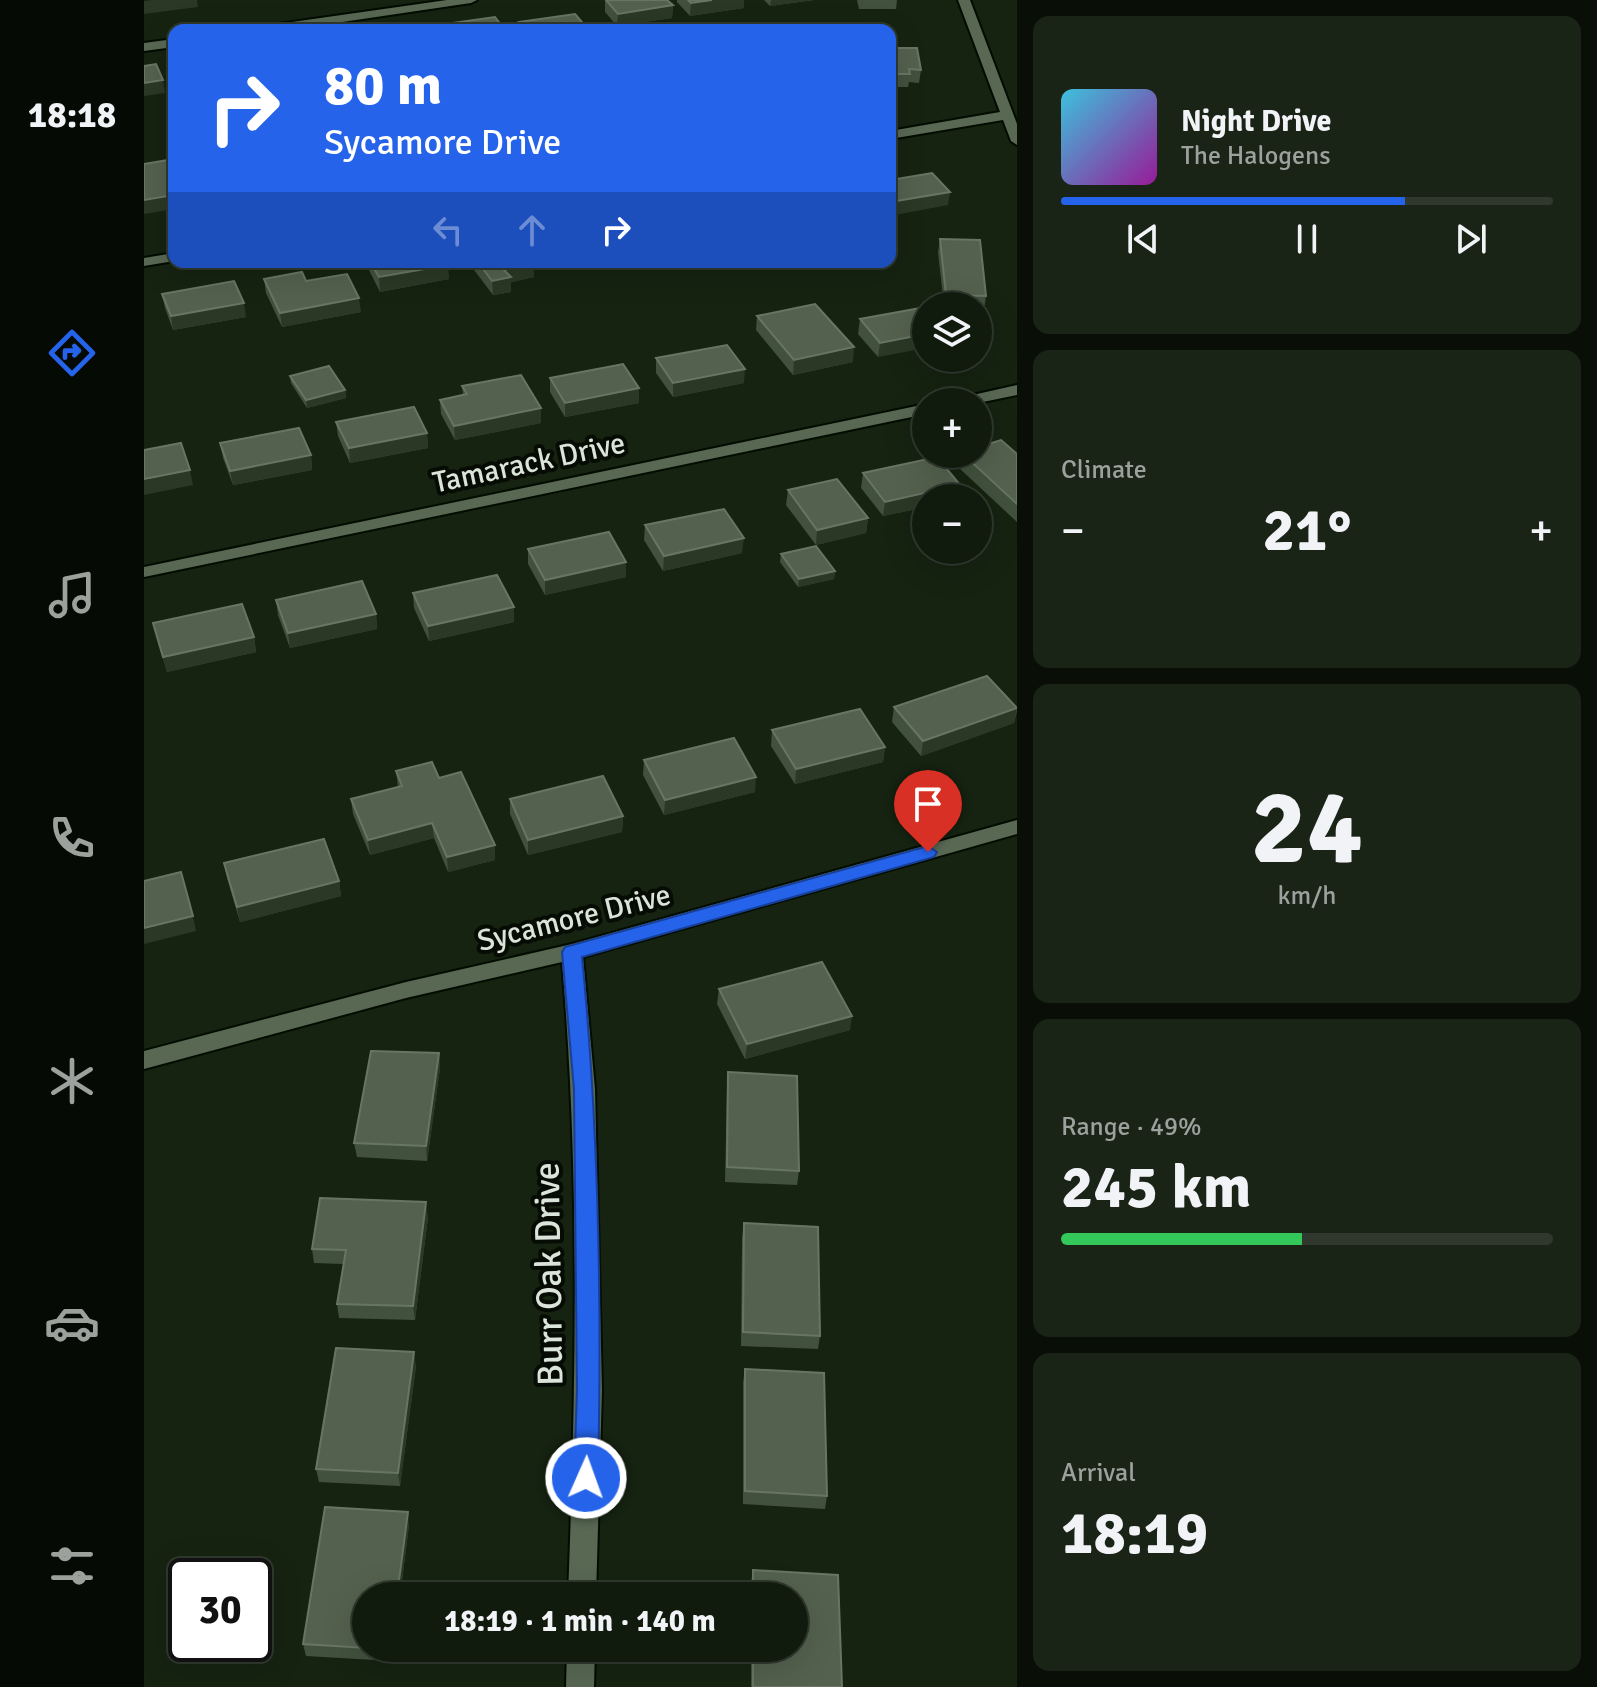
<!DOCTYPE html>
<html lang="en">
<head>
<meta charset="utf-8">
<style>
	:root { --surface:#101a0d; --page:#192316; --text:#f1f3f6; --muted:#9ca19d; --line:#30382e; --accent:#2563eb }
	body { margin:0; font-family:Signika,sans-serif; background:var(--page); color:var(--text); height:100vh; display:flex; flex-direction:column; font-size:30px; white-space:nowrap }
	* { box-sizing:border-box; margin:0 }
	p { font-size:26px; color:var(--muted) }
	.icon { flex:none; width:44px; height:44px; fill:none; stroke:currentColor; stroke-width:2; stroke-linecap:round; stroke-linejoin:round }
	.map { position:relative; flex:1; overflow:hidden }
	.drawer { display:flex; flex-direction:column; gap:16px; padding:16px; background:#090e07; width:580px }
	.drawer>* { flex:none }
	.hud { position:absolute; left:24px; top:24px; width:728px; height:244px; border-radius:16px; box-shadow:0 8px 32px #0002,0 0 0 2px var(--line); background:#2563eb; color:#fff; overflow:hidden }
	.tools { position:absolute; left:768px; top:292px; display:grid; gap:16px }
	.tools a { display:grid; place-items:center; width:80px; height:80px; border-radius:50%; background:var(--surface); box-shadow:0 8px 32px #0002,0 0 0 2px var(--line); font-size:40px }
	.speed { position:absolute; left:24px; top:1558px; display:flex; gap:16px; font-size:40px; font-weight:700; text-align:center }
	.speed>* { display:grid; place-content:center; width:104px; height:104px; border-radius:50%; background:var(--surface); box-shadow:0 8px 32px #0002,0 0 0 2px var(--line); line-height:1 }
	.speed .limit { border:4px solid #111; border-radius:12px; background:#fff; color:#111 }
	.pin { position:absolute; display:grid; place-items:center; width:68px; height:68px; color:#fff; margin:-82px -34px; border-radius:50% 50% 50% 0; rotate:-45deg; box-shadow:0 0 8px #0007 }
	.pin .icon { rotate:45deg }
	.me { position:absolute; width:88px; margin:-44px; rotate:2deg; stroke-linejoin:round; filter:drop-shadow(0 0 6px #0008) }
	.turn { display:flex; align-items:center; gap:28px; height:168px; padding:0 24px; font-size:36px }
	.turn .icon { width:104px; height:104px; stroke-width:2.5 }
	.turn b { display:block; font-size:56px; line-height:68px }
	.lanes { display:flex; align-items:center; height:76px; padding:0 24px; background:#0003; justify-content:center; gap:40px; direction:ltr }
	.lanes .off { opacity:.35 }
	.big { font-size:60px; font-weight:800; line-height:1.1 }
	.drawer .widget { flex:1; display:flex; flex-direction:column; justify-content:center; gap:12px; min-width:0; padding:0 28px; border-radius:16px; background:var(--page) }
	.drawer .dial { align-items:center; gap:0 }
	.dial b { font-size:104px; line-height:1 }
	.song { display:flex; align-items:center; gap:24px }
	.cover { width:96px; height:96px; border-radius:12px; background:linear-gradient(135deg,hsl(190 70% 55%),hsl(300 70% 35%)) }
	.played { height:8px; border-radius:4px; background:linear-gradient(90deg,var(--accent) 70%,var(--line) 70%) }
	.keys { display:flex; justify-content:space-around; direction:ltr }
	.heat { display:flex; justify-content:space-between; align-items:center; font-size:44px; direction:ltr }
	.charge { height:12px; border-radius:6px; background:linear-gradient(90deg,#34c759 49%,var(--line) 0) }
	.trip { position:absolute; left:208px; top:1582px; width:456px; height:80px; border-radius:40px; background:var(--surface); box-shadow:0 8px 32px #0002,0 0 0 2px var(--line); font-weight:800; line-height:80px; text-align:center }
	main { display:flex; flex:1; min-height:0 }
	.dock { display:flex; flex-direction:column; width:144px; justify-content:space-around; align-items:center; background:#060a05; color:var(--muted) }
	.dock .icon { width:56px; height:56px }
	.dock .on { color:var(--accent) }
	.dock b { font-size:36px; color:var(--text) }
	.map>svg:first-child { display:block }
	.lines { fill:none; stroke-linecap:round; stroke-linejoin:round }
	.minor-casing { stroke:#030c01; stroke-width:4 }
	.minor { fill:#586853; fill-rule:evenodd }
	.wall { fill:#42513e }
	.shaded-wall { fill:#2a3825 }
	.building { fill:#53614e; stroke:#687564; stroke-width:2 }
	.route { fill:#2563eb; stroke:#184099; stroke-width:2 }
	.labels { text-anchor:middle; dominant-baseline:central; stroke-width:8; stroke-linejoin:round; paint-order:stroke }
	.street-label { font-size:30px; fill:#dbe4d8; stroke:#060b04 }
	.near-street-label { font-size:36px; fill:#dbe4d8; stroke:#060b04 }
</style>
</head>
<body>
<main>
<nav class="dock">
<b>18:18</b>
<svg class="icon on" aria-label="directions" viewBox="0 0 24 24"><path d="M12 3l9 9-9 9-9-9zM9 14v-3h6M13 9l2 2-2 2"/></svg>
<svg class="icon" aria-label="music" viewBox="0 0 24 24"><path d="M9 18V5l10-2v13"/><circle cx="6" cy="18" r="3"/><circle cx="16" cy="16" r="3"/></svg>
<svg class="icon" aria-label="phone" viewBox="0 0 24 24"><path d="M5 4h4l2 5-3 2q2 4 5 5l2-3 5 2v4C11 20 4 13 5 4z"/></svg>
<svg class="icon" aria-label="climate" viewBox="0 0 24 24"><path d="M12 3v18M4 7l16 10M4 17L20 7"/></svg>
<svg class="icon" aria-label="car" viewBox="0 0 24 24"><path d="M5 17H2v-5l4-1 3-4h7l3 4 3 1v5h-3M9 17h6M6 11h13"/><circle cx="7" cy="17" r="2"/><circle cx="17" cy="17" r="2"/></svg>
<svg class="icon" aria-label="filters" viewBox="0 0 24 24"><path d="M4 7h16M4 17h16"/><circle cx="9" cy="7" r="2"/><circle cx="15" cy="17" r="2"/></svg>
</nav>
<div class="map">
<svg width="873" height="1687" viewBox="0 0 873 1687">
	<rect width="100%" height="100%" fill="#162311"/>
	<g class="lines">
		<defs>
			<path id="minor" d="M303 0H333L327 3 144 30H114L120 26Z
				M814 0H826L873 124V145L867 141 859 120 746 139V131L856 112Z
				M30 39V47L0 51V43Z
				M30 253V261L0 266V258Z
				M873 385V395L834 403 808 402 811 399Z
				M782 404V414L0 577V567Z
				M873 820V834L439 957 451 1089 458 1390 452 1596H424C432 1384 436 1173 418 962L262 998 0 1069V1051L262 982 428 944Z
				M423 1648H451L450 1687H422Z"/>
		</defs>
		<use href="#minor" class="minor-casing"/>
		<use href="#minor" class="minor"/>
	</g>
	<path class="wall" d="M461 0 529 5 528 18 473 26 461 12Z
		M533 0H600V8L546 16 533 2Z
		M620 0H670L626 6Z
		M713 0H753L752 9H715Z
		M375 22 443 28V30H375Z
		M746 48 777 70 775 83 765 82 764 87H750L749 94H746Z
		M796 239 842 296 840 310H834V306H800L794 252Z
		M224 262H302L305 279 236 292 225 270Z
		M324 262H388L390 277 367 282V292L349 295Z
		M120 279 162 281 217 312 138 327 122 293Z
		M18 294 102 317 29 330 21 308Z
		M782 307 734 357 714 334 716 319Z
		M613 316 709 362 649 375 612 330Z
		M512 358 600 383 529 397 512 373Z
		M146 376 201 390 202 398 163 408 147 383Z
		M406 378 495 403 421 417 406 392Z
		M318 386 397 408V423L311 440 297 414 296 400 319 395Z
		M192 422 283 433 284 448 206 463 194 436Z
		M76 443 167 455 168 470 89 485 79 458Z
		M816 454H873V522L814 467Z
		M719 473 782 498V507L739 516 717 488Z
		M644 490 724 518 722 533 672 545 642 505Z
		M501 525 598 553 519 571 500 540Z
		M384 549 482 562V577L401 595 384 564Z
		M637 554 691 571 690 579 654 587 636 562Z
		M269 593 370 622 285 641 270 608Z
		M132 600 232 614 233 629 146 648 134 615Z
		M9 623 110 637 112 652 23 672Z
		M750 707H873V711L870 723 777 756 748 722Z
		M628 730 741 747 739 762 651 784 627 746Z
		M500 760 611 792 520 815 499 775Z
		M252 771 295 778 351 845V860L304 872 290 838 226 855 209 814 207 799 254 787Z
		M366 799 479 816 478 832 384 855 366 814Z
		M80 863 195 881 197 896 96 922 83 878Z
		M575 989 706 1030 601 1059 573 1004Z
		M295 1053 296 1068 283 1161 213 1157 210 1143Z
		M584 1072 655 1171 653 1185 581 1182 583 1087Z
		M284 1217 271 1320 195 1318 193 1304 199 1264 170 1263 168 1249Z
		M600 1223 676 1336 674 1349 597 1346 598 1238Z
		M272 1366 256 1486 175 1482 172 1469Z
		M601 1369 683 1496 681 1509 599 1504V1382Z
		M265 1525 248 1661 162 1656 159 1644Z
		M609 1570 694 1575 698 1687H607V1648H650V1596H607V1582Z"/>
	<path class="shaded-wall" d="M8 0H53L54 7 0 14V1Z
		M568 0H600V8L546 16 547 3Z
		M627 0H670L626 6Z
		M529 5 528 18 473 26 474 14Z
		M19 80 21 93 0 96V83Z
		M806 192 804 205 746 216V202Z
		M30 195V209L0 214V200Z
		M389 263 390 277 367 282V292L349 295 348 281 360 270Z
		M304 265 305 279 236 292 235 277Z
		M215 298 217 312 138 327 136 313Z
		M100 303 102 317 29 330 27 316Z
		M782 334V348L734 357 736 343Z
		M710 347 709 362 649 375 650 360Z
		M601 369 600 383 529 397V383Z
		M495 388V403L421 417V403Z
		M201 390 202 398 163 408 162 400Z
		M397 408V423L311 440 310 426Z
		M283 433 284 448 206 463 205 448Z
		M167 455 168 470 89 485 86 471Z
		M46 470 49 485 0 495V479Z
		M816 485 814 498H782V507L739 516 741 502Z
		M724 518 722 533 672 545 673 530Z
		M600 538 598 553 519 571 520 556Z
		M482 562V577L401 595V580Z
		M691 571 690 579 654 587 655 579Z
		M370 607V622L285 641 284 626Z
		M232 614 233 629 146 648 144 633Z
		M110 637 112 652 23 672 19 657Z
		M873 708 870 723 777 756 779 741Z
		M741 747 739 762 651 784 652 769Z
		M612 777 611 792 520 815 521 800Z
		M479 816 478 832 384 855V840Z
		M288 823 290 838 226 855 224 840Z
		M351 845V860L304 872 303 857Z
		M195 881 197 896 96 922 93 907Z
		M49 916 52 931 0 944V928Z
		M708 1016 706 1030 601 1059 603 1044Z
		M295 1053 296 1068 283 1161 282 1146Z
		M282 1202 284 1217 271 1320 269 1306Z
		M270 1352 272 1366 256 1486 254 1473Z
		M264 1512 265 1525 256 1596H253Z
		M246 1648H250L248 1661Z"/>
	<path class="building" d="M462 0H523L529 5 474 14Z
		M544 0H568L547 3Z
		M431 14 443 28 429 30H382L375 22Z
		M351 17 361 30H297L294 25Z
		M746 48H773L777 70 765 69 766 74H750L751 81H746Z
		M12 64 19 80 0 83V66Z
		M30 159V195L0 200V164Z
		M788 173 806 192 746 202V180Z
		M796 239 836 240 842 296 802 295Z
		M226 262H302L304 265 235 277Z
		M334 262H388L389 263 360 270 367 277 348 281Z
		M158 272 162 281 203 274 215 298 136 313 120 279Z
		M90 281 100 303 27 316 18 294Z
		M671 304 710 347 650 360 613 316Z
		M782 307V334L736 343 716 319Z
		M583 345 601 369 529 383 512 358Z
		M479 364 495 388 421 403 406 378Z
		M185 366 201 390 162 400 146 376Z
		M377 375 397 408 310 426 296 400 323 394 318 386Z
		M270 407 283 433 205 448 192 422Z
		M155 428 167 455 86 471 76 443Z
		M857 440 873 454V504L819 454H834V447Z
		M37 443 46 470 0 479V450Z
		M793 457 816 485 741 502 719 473Z
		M693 479 724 518 673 530 644 490Z
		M580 509 600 538 520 556 501 525Z
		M465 532 482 562 401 580 384 549Z
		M672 546 691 571 655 579 637 554Z
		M353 575 370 607 284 626 269 593Z
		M218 581 232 614 144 633 132 600Z
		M98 604 110 637 19 657 9 623Z
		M843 676 873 708 779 741 750 707Z
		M716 709 741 747 652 769 628 730Z
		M590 738 612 777 521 800 500 760Z
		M288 762 295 778 317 772 351 845 303 857 288 823 224 840 207 799 258 786 252 771Z
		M459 776 479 816 384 840 366 799Z
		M180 839 195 881 93 907 80 863Z
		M37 872 49 916 0 928V881Z
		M678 962 708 1016 603 1044 575 989Z
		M227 1051 295 1053 282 1146 210 1143Z
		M584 1072 653 1076 655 1171 583 1167Z
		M176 1198 282 1202 269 1306 193 1304 202 1250 168 1249Z
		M600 1223 674 1227 676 1336 599 1332Z
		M192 1348 270 1352 254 1473 172 1469Z
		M601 1369 680 1373 683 1496 601 1491Z
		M181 1507 264 1512 253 1596H222V1648L159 1644Z
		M609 1570 694 1575 698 1687H609V1648H650V1596H609Z"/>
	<path class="route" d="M784 846 793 852 790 857 438 957C455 1130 458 1304 454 1478L451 1486 442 1490 433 1486 430 1478 433 1390 430 1089 418 952 421 947Z"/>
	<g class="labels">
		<g class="street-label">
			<text transform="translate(385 463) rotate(-12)">Tamarack Drive</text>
			<text transform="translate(430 918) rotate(-14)">Sycamore Drive</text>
		</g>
		<g class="near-street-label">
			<text transform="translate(405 1274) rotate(-91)">Burr Oak Drive</text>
		</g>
	</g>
</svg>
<div class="tools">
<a><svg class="icon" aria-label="layers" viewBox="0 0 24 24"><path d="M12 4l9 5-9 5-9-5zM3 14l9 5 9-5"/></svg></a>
<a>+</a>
<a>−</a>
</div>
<div class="speed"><div class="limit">30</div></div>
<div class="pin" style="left:784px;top:852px;background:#d93025"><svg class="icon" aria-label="arrive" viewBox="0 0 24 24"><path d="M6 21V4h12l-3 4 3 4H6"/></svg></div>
<svg class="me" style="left:442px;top:1478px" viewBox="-20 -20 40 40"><circle r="17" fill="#2563eb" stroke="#fff" stroke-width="3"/><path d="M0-11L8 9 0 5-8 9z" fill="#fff"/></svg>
<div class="trip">18:19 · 1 min · 140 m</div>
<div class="hud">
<div class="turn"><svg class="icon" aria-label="right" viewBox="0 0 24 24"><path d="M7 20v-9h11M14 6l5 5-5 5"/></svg><div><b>80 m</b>Sycamore Drive</div></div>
<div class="lanes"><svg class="icon off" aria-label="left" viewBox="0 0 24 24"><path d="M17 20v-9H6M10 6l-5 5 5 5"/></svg><svg class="icon off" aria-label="ahead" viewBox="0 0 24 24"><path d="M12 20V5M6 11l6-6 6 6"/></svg><svg class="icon" aria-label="right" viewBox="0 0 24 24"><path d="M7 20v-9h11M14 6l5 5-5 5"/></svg></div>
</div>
</div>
<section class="drawer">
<div class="widget">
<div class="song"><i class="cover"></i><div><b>Night Drive</b><p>The Halogens</p></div></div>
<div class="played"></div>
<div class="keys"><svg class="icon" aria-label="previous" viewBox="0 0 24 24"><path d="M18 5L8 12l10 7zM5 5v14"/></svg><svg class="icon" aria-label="pause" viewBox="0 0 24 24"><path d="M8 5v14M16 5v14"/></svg><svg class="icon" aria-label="next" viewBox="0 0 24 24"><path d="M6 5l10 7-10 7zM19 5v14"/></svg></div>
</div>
<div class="widget"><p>Climate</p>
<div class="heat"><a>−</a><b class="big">21°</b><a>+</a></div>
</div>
<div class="widget dial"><b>24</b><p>km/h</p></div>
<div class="widget"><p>Range · 49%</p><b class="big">245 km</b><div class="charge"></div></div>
<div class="widget"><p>Arrival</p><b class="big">18:19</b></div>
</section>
</main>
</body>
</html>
